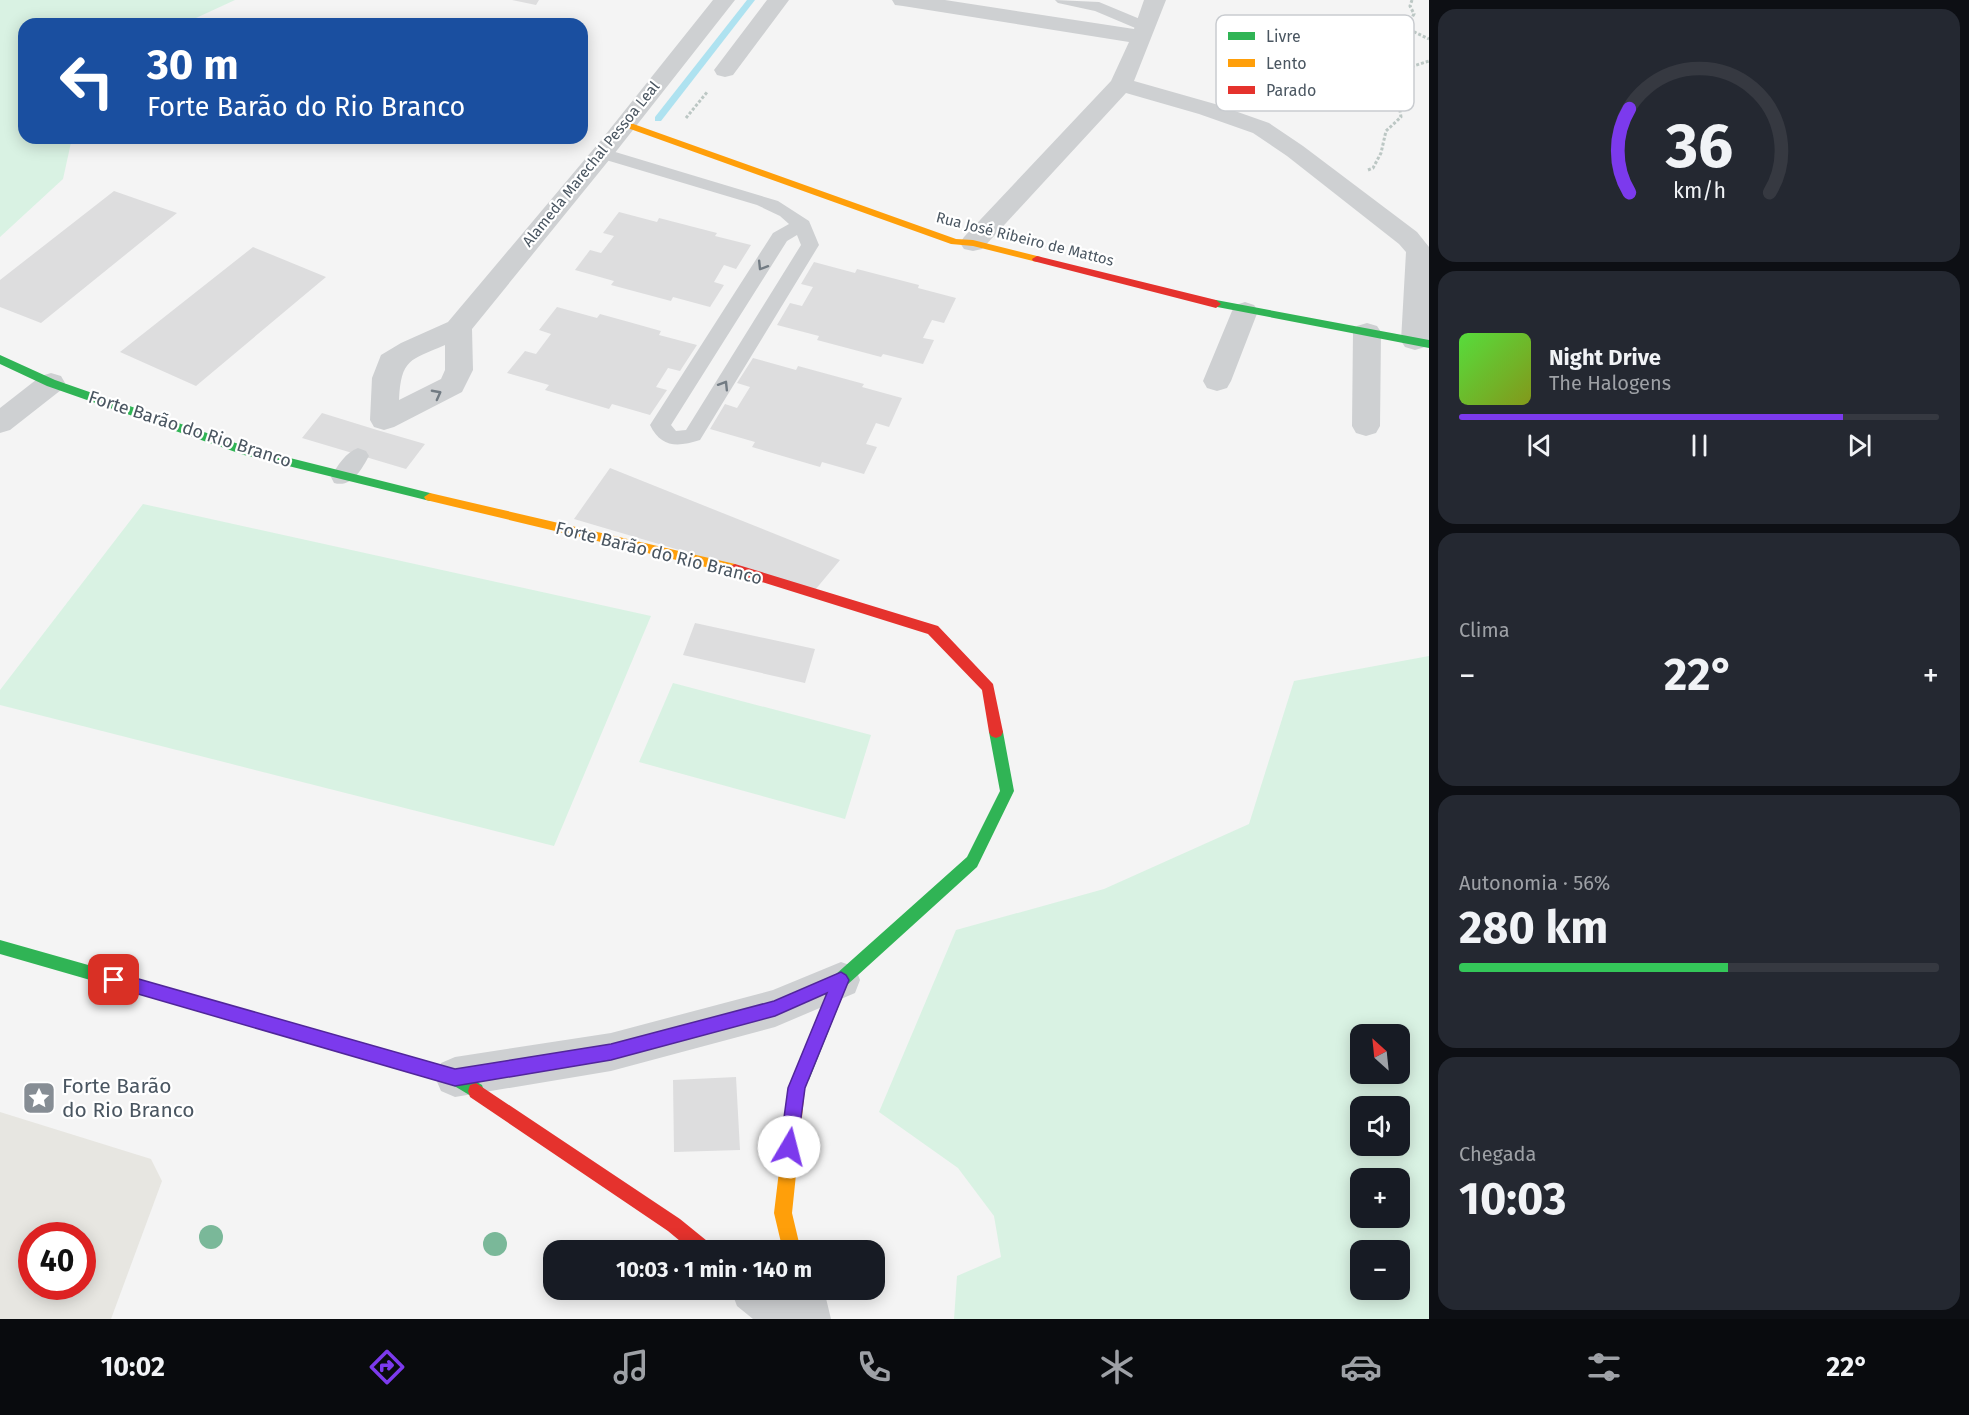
<!DOCTYPE html>
<html lang="pt">
<head>
<meta charset="utf-8">
<style>
	:root { --surface:#171b24; --page:#242831; --text:#f1f3f6; --muted:#9ea1a6; --line:#363941; --accent:#7c3aed }
	body { margin:0; font-family:"Fira Sans",sans-serif; background:var(--page); color:var(--text); height:100vh; display:flex; flex-direction:column; font-size:22px; white-space:nowrap }
	* { box-sizing:border-box; margin:0 }
	p { font-size:20px; color:var(--muted) }
	.icon { flex:none; width:33px; height:33px; fill:none; stroke:currentColor; stroke-width:2; stroke-linecap:round; stroke-linejoin:round }
	.map { position:relative; flex:1; overflow:hidden }
	.sheet { display:flex; flex-direction:column; gap:9px; padding:9px; background:#0d0f14; width:540px }
	.sheet>* { flex:none }
	.banner { position:absolute; left:18px; top:18px; width:570px; height:126px; border-radius:18px; box-shadow:0 3px 15px #0003; background:#1a4fa0; color:#fff; overflow:hidden }
	.needle { width:39px; rotate:333deg }
	.fabs { position:absolute; left:1350px; top:1024px; display:grid; gap:12px }
	.fabs a { display:grid; place-items:center; width:60px; height:60px; border-radius:12px; background:var(--surface); box-shadow:0 3px 15px #0003; font-size:30px }
	.speed { position:absolute; left:18px; top:1222px; display:flex; gap:12px; font-size:30px; font-weight:700; text-align:center }
	.speed>* { display:grid; place-content:center; width:78px; height:78px; border-radius:50%; background:var(--surface); box-shadow:0 3px 15px #0003; line-height:1 }
	.speed .limit { border:9px solid #d22; background:#fff; color:#111 }
	.pin { position:absolute; display:grid; place-items:center; width:51px; height:51px; color:#fff; margin:-26px; border-radius:12px; box-shadow:0 3px 9px #0006 }
	.me { position:absolute; width:66px; margin:-33px; rotate:8deg; stroke-linejoin:round; filter:drop-shadow(0 0 4px #0008) }
	.turn { display:flex; align-items:center; gap:21px; height:126px; padding:0 30px; font-size:27px }
	.turn .icon { width:78px; height:78px; stroke-width:2.5 }
	.turn b { display:block; font-size:42px; line-height:51px }
	.big { font-size:45px; font-weight:700; line-height:1.1 }
	.sheet .widget { flex:1; display:flex; flex-direction:column; justify-content:center; gap:9px; min-width:0; padding:0 21px; border-radius:18px; background:var(--page) }
	.sheet .dial { align-items:center; gap:0 }
	.dial svg { height:156px; overflow:visible; fill:none; stroke:var(--line); stroke-width:7; stroke-linecap:round; text-anchor:middle }
	.dial text { fill:var(--text); stroke:none }
	.song { display:flex; align-items:center; gap:18px }
	.cover { width:72px; height:72px; border-radius:9px; background:linear-gradient(135deg,hsl(110 70% 55%),hsl(70 70% 35%)) }
	.played { height:6px; border-radius:3px; background:linear-gradient(90deg,var(--accent) 80%,var(--line) 80%) }
	.keys { display:flex; justify-content:space-around; direction:ltr }
	.heat { display:flex; justify-content:space-between; align-items:center; font-size:33px; direction:ltr }
	.charge { height:9px; border-radius:4px; background:linear-gradient(90deg,#34c759 56%,var(--line) 0) }
	.trip { position:absolute; left:543px; top:1240px; width:342px; height:60px; border-radius:18px; background:var(--surface); box-shadow:0 3px 15px #0003; font-weight:700; line-height:60px; text-align:center }
	.tabs { display:flex; height:96px; justify-content:space-around; align-items:center; background:#090b0e; color:var(--muted) }
	.tabs .icon { width:42px; height:42px }
	.tabs .on { color:var(--accent) }
	.tabs b { font-size:27px; color:var(--text) }
	main { display:flex; flex:1; min-height:0 }
	.map>svg:first-child { display:block }
	.green { fill:#d9f2e3; fill-rule:evenodd }
	.sand { fill:#e7e6e1; fill-rule:evenodd }
	.lines { fill:none; stroke-linecap:round; stroke-linejoin:round }
	.stream { fill:#aee2f0; fill-rule:evenodd }
	.building { fill:#ddddde }
	.path { stroke:#bcc7c4; stroke-width:3; stroke-dasharray:3 2; stroke-linecap:butt }
	.lane { fill:#ced0d2; fill-rule:evenodd }
	.street { fill:#ced0d2; fill-rule:evenodd }
	.fast { fill:#30b455; fill-rule:evenodd }
	.slow { fill:#ff9f0a; fill-rule:evenodd }
	.jam { fill:#e5322d; fill-rule:evenodd }
	.tree { fill:#7ab899 }
	.oneway { stroke:#727b83 }
	.route { fill:#7c3aed; stroke:#51269a; stroke-width:1.5 }
	.labels { text-anchor:middle; dominant-baseline:central; stroke-width:4.5; stroke-linejoin:round; paint-order:stroke }
	.far-street-label { font-size:15px; fill:#4a5661; stroke:#fff }
	.street-label { font-size:18px; fill:#4a5661; stroke:#fff }
	.near-poi-label { font-size:21px; fill:#4a5661; stroke:#fff; text-anchor:start }
	.key { fill:#fff; stroke:#c9ccd0; stroke-width:1.5 }
	.key-label { font-size:16px; fill:#4a5661 }
</style>
</head>
<body>
<main>
<div class="map">
<svg width="1429" height="1319" viewBox="0 0 1429 1319">
	<rect width="100%" height="100%" fill="#f4f4f4"/>
	<path class="green" d="M0 0H235L183 24H24V138H72L63 179 0 237Z
		M143 504 651 616 554 846 0 705V690Z
		M1429 656V1319H954L957 1276 1001 1257 994 1216 958 1168 879 1112 956 930 1104 889 1249 824 1294 681ZM1360 1035H1400V1074H1360ZM1360 1107H1400V1146H1360ZM1360 1179H1400V1218H1360ZM1360 1251H1400V1290H1360Z
		M673 683 871 735 845 819 639 762Z"/>
	<path class="sand" d="M0 1112 151 1159 162 1181 111 1319H0ZM32 1236H82V1287H32Z"/>
	<g class="lines">
		<path class="stream" d="M747 0H755L661 121H655V117Z"/>
	</g>
	<path class="building" d="M512 0H539L536 5Z
		M114 191 177 213 41 323 0 307V280Z
		M619 212 657 222 659 218 717 233 715 236 751 245 736 269 724 265 714 282 724 285 710 307 673 297 671 301 611 285 614 281 575 270 590 250 601 253 614 236 603 233Z
		M253 247 326 277 196 386 120 352Z
		M814 262 855 273 857 269 919 285 918 288 956 298 944 323 932 320 923 338 934 340 923 364 883 354 881 357 817 340 819 336 777 325 790 303 802 306 813 287 801 284Z
		M557 307 597 318 600 314 629 322 661 331 659 335 697 345 680 371 668 368 656 387 667 390 650 415 612 404 609 409 545 390 549 385 507 373 525 351 536 354 551 334 539 330Z
		M753 358 796 370 798 366 864 384 862 387 902 398 889 427 876 423 866 444 877 447 864 474 822 462 820 467 752 447 755 442 710 429 725 404 737 408 750 387 737 383Z
		M322 413 377 430 425 444 406 469 302 438Z
		M610 468 840 560 815 590 574 519Z
		M695 623 815 649 805 683 683 655Z
		M736 1077 740 1150 674 1152 673 1080Z"/>
	<g class="lines">
		<path class="path" d="M1412 0 1410 6 1414 14 1406 28 1429 39
			M686 118 708 91
			M1368 170 1373 168 1381 153 1386 131 1401 117 1395 80 1404 69 1429 61"/>
		<path class="lane" d="M1055 0 1099 2 1152 24 1154 27 1146 32 1140 30 1095 11 1058 3Z
			M602 148 778 201 809 221 819 245 700 440C678 447 661 448 650 425L773 233 789 224 780 216 757 205 596 157 593 153 596 149ZM797 235 801 245 686 430 676 431 671 425 787 241Z
			M358 448 366 451 369 456C361 470 352 488 334 483L331 477C337 466 346 452 358 448Z"/>
		<path class="street" d="M713 0H735L618 149 472 329 473 370 462 392 394 427 384 430 374 427 370 420 372 378 381 355 401 343 448 322 602 139ZM445 345V370L441 379 399 400C401 359 410 360 445 345Z
			M767 0H789L733 75 725 77 717 75 714 70Z
			M892 0H945L1134 29 1144 0H1166L1134 81 1215 104 1269 123 1303 146 1417 232 1429 247V341L1425 347 1415 350 1405 347 1401 341 1406 252 1399 244 1287 156 1253 133 1199 114 1126 93 982 249 973 251 964 249 960 243 964 237 1111 81 1129 42 903 6 895 5Z
			M1245 302 1254 305 1258 311 1231 381 1227 388 1217 391 1207 388 1203 381 1232 311 1236 305Z
			M1367 323 1377 326 1381 332 1380 426 1376 433 1366 436 1356 433 1352 426 1353 332 1357 326Z
			M51 373 61 376 65 383 61 390 10 430 0 433V408L41 376Z
			M841 962 855 967 860 980 855 993 775 1027 611 1071 455 1097 441 1091 435 1077 441 1063 455 1057 611 1033 773 990Z
			M731 1290H824L831 1319H753L737 1306Z"/>
		<path class="fast" d="M1216 300 1429 340V348L1212 306 1211 304Z
			M0 355 55 380 250 448 430 493 436 497 430 501 244 455 47 386 0 364Z
			M996 726 1001 728 1003 732 1014 791 977 867 847 985 809 1080 803 1082 797 1080 795 1074 835 975 967 857 1000 791 989 732 991 728Z
			M0 940 455 1069 482 1085 484 1091 482 1097 476 1099 451 1084 0 954Z"/>
		<path class="slow" d="M625 121 956 239 973 240 1041 257 1042 259 1037 262 973 246 951 244 622 126V122Z
			M430 493 735 564 741 569 735 574 426 500 424 497Z
			M803 1066 809 1068 811 1074 805 1088 792 1213 801 1251H783L774 1213 789 1088 797 1068Z"/>
		<path class="jam" d="M1037 256 1216 300 1221 304 1216 308 1033 261 1032 259Z
			M735 564 938 626 993 684 1003 732 1001 736 996 738 991 736 989 732 982 690 928 634 730 572 729 569 730 566Z
			M476 1083 680 1219 712 1245 715 1251H692L668 1231 470 1097 468 1091 470 1085Z"/>
	</g>
	<g class="tree">
		<circle cx="211" cy="1237" r="12"/>
		<circle cx="495" cy="1244" r="12"/>
	</g>
	<defs><path id="oneway-chevron" d="M-2-3.5L2.5 0L-2 3.5" fill="none" stroke-width="1.6" stroke-linecap="round" stroke-linejoin="round" transform="scale(1.5)"/></defs>
	<g class="oneway">
		<use href="#oneway-chevron" transform="translate(762 266) rotate(122)"/>
		<use href="#oneway-chevron" transform="translate(724 385) rotate(-58)"/>
		<use href="#oneway-chevron" transform="translate(437 394) rotate(-28)"/>
	</g>
	<path class="route" d="M114 972 455 1069 611 1044 774 1001 841 972 846 975 849 980 805 1088 797 1147 795 1153 789 1155 783 1153 780 1147 788 1088 827 993 775 1016 611 1060 455 1086 114 987 108 985 106 980 108 974Z"/>
	<defs>
		<symbol id="sight-square" viewBox="-11 -11 22 22"><rect x="-9" y="-9" width="18" height="18" rx="4" fill="#868d94" stroke="#fff"/><path d="M0-6L1.8-2.2L6-1.7L2.9 1.2L3.7 5.4L0 3.3L-3.7 5.4L-2.9 1.2L-6-1.7L-1.8-2.2Z" fill="#fff"/></symbol>
	</defs>
	<g fill-rule="evenodd">
		<use href="#sight-square" x="20" y="1079" width="38" height="38"/>
	</g>
	<g class="labels">
		<g class="far-street-label">
			<text transform="translate(591 164) rotate(-51)">Alameda Marechal Pessoa Leal</text>
			<text transform="translate(1025 239) rotate(14)">Rua José Ribeiro de Mattos</text>
		</g>
		<g class="street-label">
			<text transform="translate(190 429) rotate(18)">Forte Barão do Rio Branco</text>
			<text transform="translate(659 553) rotate(14)">Forte Barão do Rio Branco</text>
		</g>
		<g class="near-poi-label">
			<text x="62" y="1086">Forte Barão<tspan x="62" dy="24">do Rio Branco</tspan></text>
		</g>
	</g>
	<rect x="1216" y="15" width="198" height="96" rx="9" class="key"/>
	<rect x="1228" y="32" width="27" height="8" fill="#30b455"/>
	<rect x="1228" y="59" width="27" height="8" fill="#ff9f0a"/>
	<rect x="1228" y="86" width="27" height="8" fill="#e5322d"/>
	<g class="key-label">
		<text x="1266" y="42">Livre</text>
		<text x="1266" y="69">Lento</text>
		<text x="1266" y="96">Parado</text>
	</g>
</svg>
<div class="fabs">
<a><svg class="needle" viewBox="-14 -14 28 28"><path d="M0-13l5 13h-10z" fill="#e53935"/><path d="M0 13l5-13h-10z" fill="#9ea1a6"/></svg></a>
<a><svg class="icon" aria-label="sound" viewBox="0 0 24 24"><path d="M4 9h4l5-4v14l-5-4H4zM17 9q2 3 0 6"/></svg></a>
<a>+</a>
<a>−</a>
</div>
<div class="speed"><div class="limit">40</div></div>
<div class="pin" style="left:114px;top:980px;background:#d93025"><svg class="icon" aria-label="arrive" viewBox="0 0 24 24"><path d="M6 21V4h12l-3 4 3 4H6"/></svg></div>
<svg class="me" style="left:789px;top:1147px" viewBox="-20 -20 40 40"><circle r="19" fill="#fff"/><path d="M0-13L10 11 0 6-10 11z" fill="#7c3aed"/></svg>
<div class="trip">10:03 · 1 min · 140 m</div>
<div class="banner">
<div class="turn"><svg class="icon" aria-label="left" viewBox="0 0 24 24"><path d="M17 20v-9H6M10 6l-5 5 5 5"/></svg><div><b>30 m</b>Forte Barão do Rio Branco</div></div>
</div>
</div>
<section class="sheet">
<div class="widget dial"><svg viewBox="0 0 100 80">
<path d="M14 69A42 42 0 1 1 86 69"/>
<path d="M14 69A42 42 0 0 1 14 26" stroke="#7c3aed"/>
<text x="50" y="56" font-size="32" font-weight="700">36</text>
<text x="50" y="72" font-size="11">km/h</text>
</svg></div>
<div class="widget">
<div class="song"><i class="cover"></i><div><b>Night Drive</b><p>The Halogens</p></div></div>
<div class="played"></div>
<div class="keys"><svg class="icon" aria-label="previous" viewBox="0 0 24 24"><path d="M18 5L8 12l10 7zM5 5v14"/></svg><svg class="icon" aria-label="pause" viewBox="0 0 24 24"><path d="M8 5v14M16 5v14"/></svg><svg class="icon" aria-label="next" viewBox="0 0 24 24"><path d="M6 5l10 7-10 7zM19 5v14"/></svg></div>
</div>
<div class="widget"><p>Clima</p>
<div class="heat"><a>−</a><b class="big">22°</b><a>+</a></div>
</div>
<div class="widget"><p>Autonomia · 56%</p><b class="big">280 km</b><div class="charge"></div></div>
<div class="widget"><p>Chegada</p><b class="big">10:03</b></div>
</section>
</main>
<nav class="tabs">
<b>10:02</b>
<svg class="icon on" aria-label="directions" viewBox="0 0 24 24"><path d="M12 3l9 9-9 9-9-9zM9 14v-3h6M13 9l2 2-2 2"/></svg>
<svg class="icon" aria-label="music" viewBox="0 0 24 24"><path d="M9 18V5l10-2v13"/><circle cx="6" cy="18" r="3"/><circle cx="16" cy="16" r="3"/></svg>
<svg class="icon" aria-label="phone" viewBox="0 0 24 24"><path d="M5 4h4l2 5-3 2q2 4 5 5l2-3 5 2v4C11 20 4 13 5 4z"/></svg>
<svg class="icon" aria-label="climate" viewBox="0 0 24 24"><path d="M12 3v18M4 7l16 10M4 17L20 7"/></svg>
<svg class="icon" aria-label="car" viewBox="0 0 24 24"><path d="M5 17H2v-5l4-1 3-4h7l3 4 3 1v5h-3M9 17h6M6 11h13"/><circle cx="7" cy="17" r="2"/><circle cx="17" cy="17" r="2"/></svg>
<svg class="icon" aria-label="filters" viewBox="0 0 24 24"><path d="M4 7h16M4 17h16"/><circle cx="9" cy="7" r="2"/><circle cx="15" cy="17" r="2"/></svg>
<b>22°</b>
</nav>
</body>
</html>
